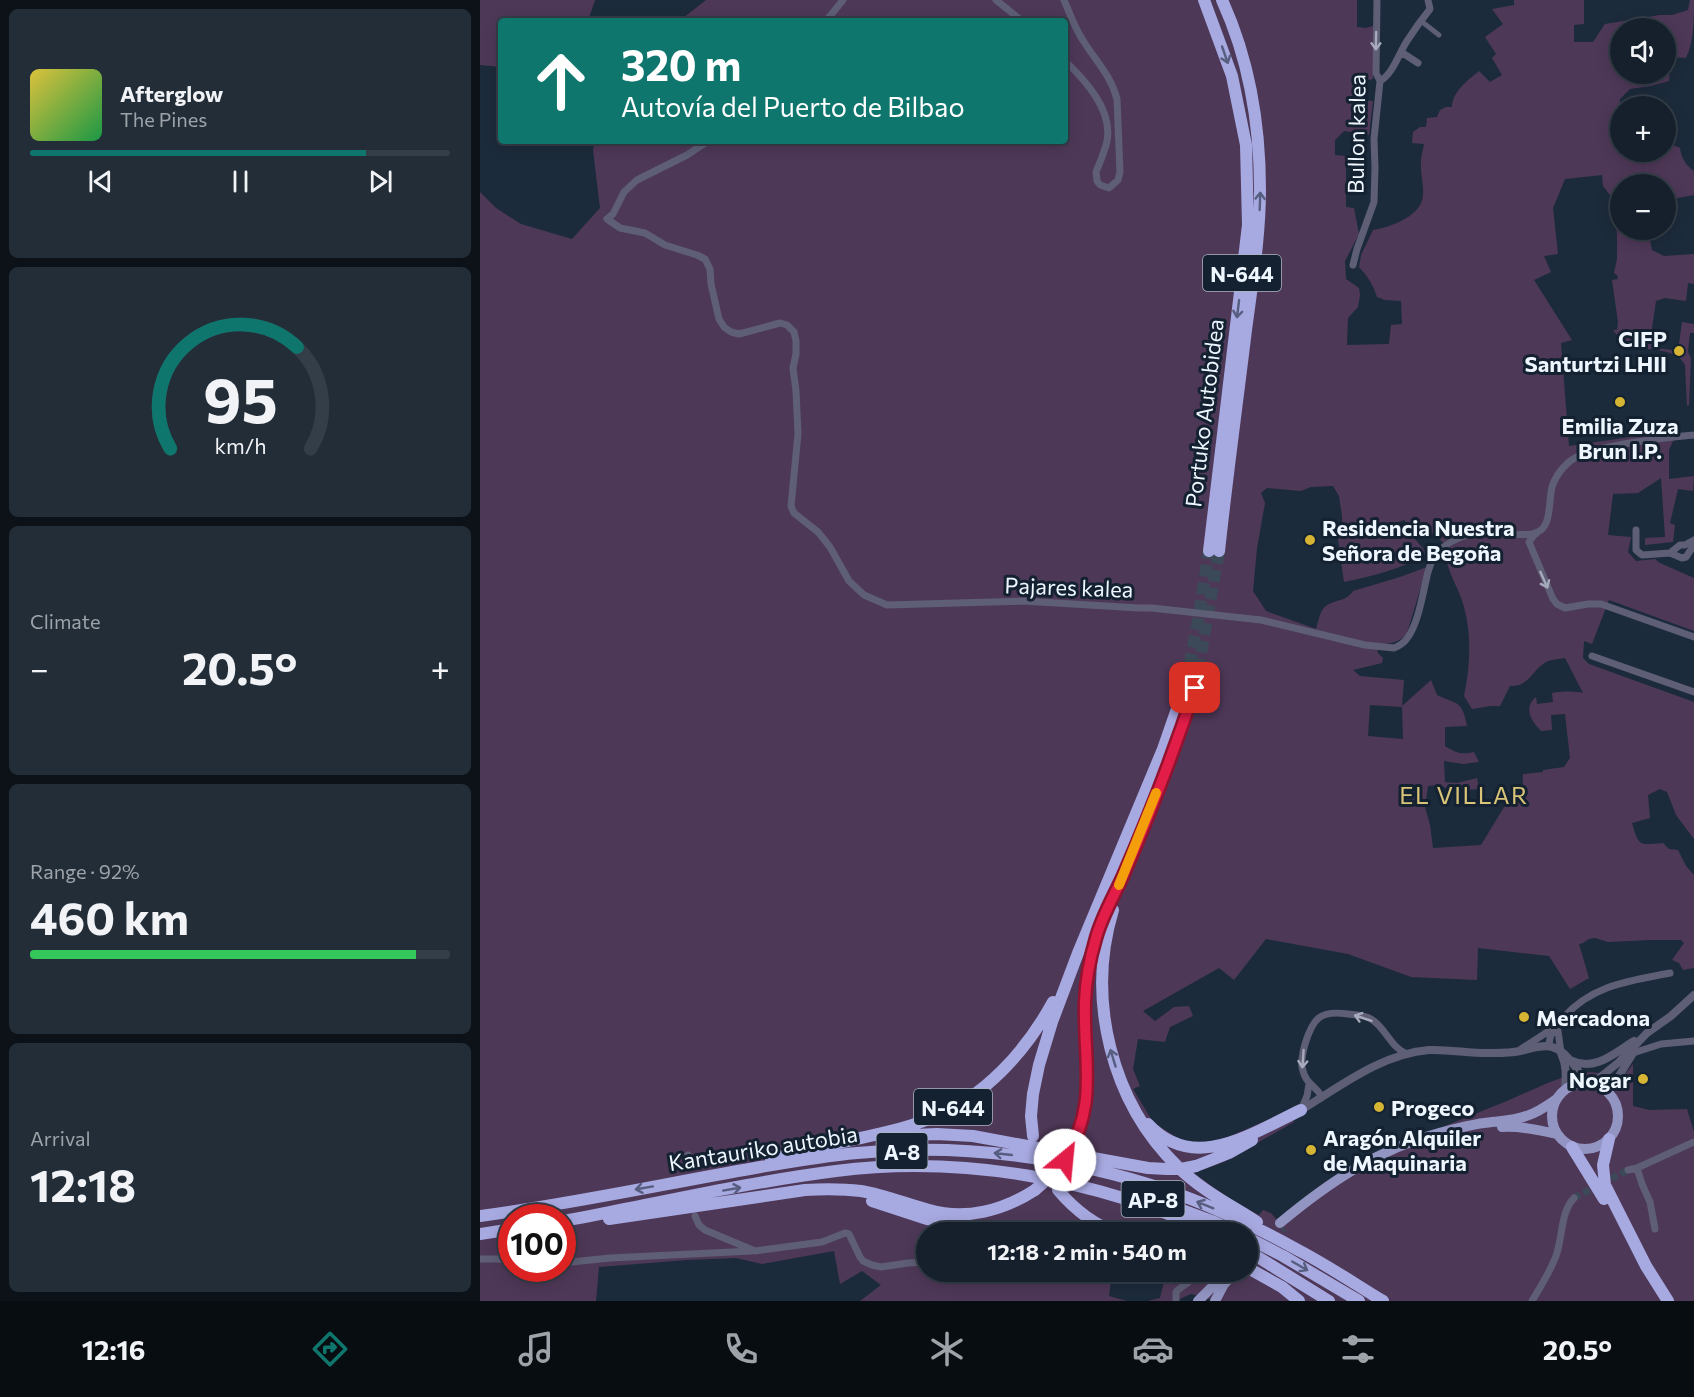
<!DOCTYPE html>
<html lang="en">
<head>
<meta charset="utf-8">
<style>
	:root { --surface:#15202c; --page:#222d38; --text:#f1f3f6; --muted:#9da3a9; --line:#343e48; --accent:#0f766e }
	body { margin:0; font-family:Commissioner,sans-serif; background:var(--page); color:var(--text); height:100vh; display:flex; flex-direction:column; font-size:22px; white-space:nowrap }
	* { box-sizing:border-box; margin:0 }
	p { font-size:20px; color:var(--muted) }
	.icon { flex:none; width:33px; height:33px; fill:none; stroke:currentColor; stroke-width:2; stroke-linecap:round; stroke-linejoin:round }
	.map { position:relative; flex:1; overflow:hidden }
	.details { display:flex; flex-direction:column; gap:9px; padding:9px; background:#0c1218; width:480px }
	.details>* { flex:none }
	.top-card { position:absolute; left:18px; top:18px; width:570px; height:126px; border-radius:6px; box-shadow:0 3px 15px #0003,0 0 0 2px var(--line); background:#0f766e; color:#fff; overflow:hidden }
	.tools { position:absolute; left:1130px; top:18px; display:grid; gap:12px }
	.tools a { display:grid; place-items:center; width:66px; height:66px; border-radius:50%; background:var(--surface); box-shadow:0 3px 15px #0003,0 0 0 2px var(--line); font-size:30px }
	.speed { position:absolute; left:18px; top:1204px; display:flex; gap:12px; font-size:30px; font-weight:700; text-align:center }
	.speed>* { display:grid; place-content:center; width:78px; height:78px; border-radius:50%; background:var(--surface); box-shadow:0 3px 15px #0003,0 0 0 2px var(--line); line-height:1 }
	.speed .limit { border:9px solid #d22; background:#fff; color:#111 }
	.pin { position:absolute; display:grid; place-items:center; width:51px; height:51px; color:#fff; margin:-26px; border-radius:12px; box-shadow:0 3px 9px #0006 }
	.me { position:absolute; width:66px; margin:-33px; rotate:28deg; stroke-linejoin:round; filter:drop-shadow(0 0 4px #0008) }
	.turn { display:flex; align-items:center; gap:21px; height:126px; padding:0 24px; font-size:27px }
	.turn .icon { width:78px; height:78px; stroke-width:2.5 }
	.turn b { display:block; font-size:42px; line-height:51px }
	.big { font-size:45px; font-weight:700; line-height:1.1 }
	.details .card { flex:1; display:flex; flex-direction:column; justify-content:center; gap:9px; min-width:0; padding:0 21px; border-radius:9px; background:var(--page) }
	.details .dial { align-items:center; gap:0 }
	.dial svg { height:156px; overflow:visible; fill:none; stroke:var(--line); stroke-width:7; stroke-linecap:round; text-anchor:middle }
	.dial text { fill:var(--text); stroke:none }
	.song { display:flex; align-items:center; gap:18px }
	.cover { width:72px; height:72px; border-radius:9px; background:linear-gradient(135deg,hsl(50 70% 55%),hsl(140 70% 35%)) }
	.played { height:6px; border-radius:3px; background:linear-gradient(90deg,var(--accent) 80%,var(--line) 80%) }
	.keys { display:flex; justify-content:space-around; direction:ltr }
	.heat { display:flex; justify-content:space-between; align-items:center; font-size:33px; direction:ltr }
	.charge { height:9px; border-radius:4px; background:linear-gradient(90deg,#34c759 92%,var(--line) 0) }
	.trip { position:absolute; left:436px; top:1222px; width:342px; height:60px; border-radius:30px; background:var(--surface); box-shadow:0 3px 15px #0003,0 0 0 2px var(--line); font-weight:700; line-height:60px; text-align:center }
	.tab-bar { display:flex; height:96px; justify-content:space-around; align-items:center; background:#080d12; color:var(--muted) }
	.tab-bar .icon { width:42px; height:42px }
	.tab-bar .active { color:var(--accent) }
	.tab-bar b { font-size:27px; color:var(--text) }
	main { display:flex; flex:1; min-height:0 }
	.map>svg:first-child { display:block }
	.green { fill:#4e3858; fill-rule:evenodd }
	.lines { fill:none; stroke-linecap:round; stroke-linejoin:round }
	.minor-tunnel { stroke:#3c4958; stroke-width:7; stroke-dasharray:7 3.5; stroke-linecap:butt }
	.primary-tunnel { stroke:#3c4958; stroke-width:10; stroke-dasharray:10 5; stroke-linecap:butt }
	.motorway-tunnel { stroke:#3c4958; stroke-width:12; stroke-dasharray:12 6; stroke-linecap:butt }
	.pedestrian { stroke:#5e5f76; stroke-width:5 }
	.minor { stroke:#5e5f76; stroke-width:7 }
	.tertiary { stroke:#5e5f76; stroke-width:8 }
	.primary { stroke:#9294c2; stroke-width:10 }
	.motorway { stroke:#a7a9e1; stroke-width:12 }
	.motorway-bridge { stroke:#a7a9e1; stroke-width:12 }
	.oneway { stroke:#a6aaba }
	.oneway2 { stroke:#565e80 }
	.route-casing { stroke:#92132f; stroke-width:15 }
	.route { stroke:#e11d48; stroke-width:10 }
	.slow { stroke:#f59e0b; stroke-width:10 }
	.poi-dot { fill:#d6b534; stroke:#132131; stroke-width:2 }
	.labels { text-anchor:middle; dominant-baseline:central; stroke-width:6; stroke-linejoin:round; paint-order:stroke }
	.shield { fill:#132131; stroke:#acb6c1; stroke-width:1.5 }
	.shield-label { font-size:21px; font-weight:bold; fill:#eef6ff }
	.street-label { font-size:22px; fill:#eef6ff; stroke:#132131 }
	.poi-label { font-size:22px; font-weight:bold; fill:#eef6ff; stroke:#132131; text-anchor:start }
	.neighbourhood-label { font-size:24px; letter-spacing:1.5px; fill:#d9c477; stroke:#132131 }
</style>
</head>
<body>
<main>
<section class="details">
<div class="card">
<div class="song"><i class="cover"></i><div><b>Afterglow</b><p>The Pines</p></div></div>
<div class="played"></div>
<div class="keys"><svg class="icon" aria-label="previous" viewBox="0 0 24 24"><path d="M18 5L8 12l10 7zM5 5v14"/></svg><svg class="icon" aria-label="pause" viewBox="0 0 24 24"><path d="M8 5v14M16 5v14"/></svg><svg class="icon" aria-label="next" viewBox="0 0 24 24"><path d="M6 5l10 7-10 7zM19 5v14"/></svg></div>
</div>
<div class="card dial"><svg viewBox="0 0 100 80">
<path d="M14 69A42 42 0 1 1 86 69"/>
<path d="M14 69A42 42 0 0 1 79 17" stroke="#0f766e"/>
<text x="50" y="56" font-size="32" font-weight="700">95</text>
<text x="50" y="72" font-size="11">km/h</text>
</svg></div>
<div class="card"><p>Climate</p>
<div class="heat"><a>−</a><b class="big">20.5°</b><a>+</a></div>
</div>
<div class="card"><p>Range · 92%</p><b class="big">460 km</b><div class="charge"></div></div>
<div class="card"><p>Arrival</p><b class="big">12:18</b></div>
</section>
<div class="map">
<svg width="1214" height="1301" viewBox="0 0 1214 1301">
	<rect width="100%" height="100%" fill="#1c2b3b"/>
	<path class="green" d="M0 0H115L108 21H21V67L0 65Z
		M226 0H877V27L886 28 893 26V79L879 82 880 100 893 101 889 135 864 131 855 140V155L866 156V207L874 208 879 234 865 261 866 279 879 288 880 295 878 307 868 318 867 345 909 344 911 325 922 324 921 301 905 300 897 297C893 284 888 277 879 267L881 255 893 230C911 227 942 216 943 195 944 184 940 173 941 162 941 156 943 150 944 144L932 143 933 132 940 127H946L947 118 957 117 960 110 966 107H972C972 92 988 80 999 71L1010 82 1022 75 1012 58 1016 54 1005 37 1023 24 1012 9 1034 5V0H1104V24L1094 25V42H1113L1125 24 1180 15H1192L1208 10 1210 0H1214C1214 19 1214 42 1206 58L1190 57 1189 81 1171 86 1150 89 1140 99V152H1185V145H1193L1200 148C1201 157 1206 166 1214 171V195L1198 198 1185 197V184H1140V230H1168L1172 250 1184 256 1214 254V284L1208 283 1206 301 1185 298 1176 301 1171 335 1173 349C1151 349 1146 347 1133 330H1137L1138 322 1132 280 1138 279 1137 275 1134 273 1137 259V234L1133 199 1123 186 1122 175 1085 179 1073 208 1078 254 1064 256 1071 272 1054 280 1092 340 1081 343 1089 446 1198 430 1189 450V479L1214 476 1213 491 1198 489 1190 523 1195 525 1193 542 1165 545V538L1185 537 1181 478 1158 493 1133 494 1128 535 1151 537 1148 552 1156 561 1175 559 1180 563 1214 578V631L1129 600 1112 644 1104 641 1103 658 1109 664 1214 702V839L1196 815 1187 792 1180 789 1168 795 1170 818 1152 823C1159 847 1159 845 1183 843L1189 849 1198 850 1206 866 1214 875V968L1203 970 1199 963 1192 960 1204 943 1201 940H1170L1128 942 1115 938 1109 939 1103 943 1099 944 1109 978 1090 989 1069 956 998 948 997 980 931 977 868 954 786 939 754 980 739 968 663 1011 675 1021 694 1007 709 1006 713 1016 690 1027 685 1042 658 1039 653 1069 660 1086 653 1089 673 1122 699 1139 714 1143 739 1141 808 1111 814 1122 744 1162 714 1173 748 1198 779 1215 783 1210 791 1213 797 1220 819 1203 954 1131C978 1120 1003 1111 1027 1101 1051 1091 1076 1077 1102 1073 1116 1070 1129 1076 1143 1077L1153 1064V1106L1169 1110 1207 1109 1214 1132V1301H737L711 1294 695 1301H668L680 1298 686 1273 681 1272H768V1233H447V1272H632L629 1296 647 1301H380L401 1285 382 1271 360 1284 354 1251 282 1264 256 1258 207 1260 119 1267 116 1301H0V192L16 208 41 224 92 239 120 208 113 150 115 141H585V21H144V18H203ZM1140 28H1185V74H1140ZM853 486 859 496 862 516V528L858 539 864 582C892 576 923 569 947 553L928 531 915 523 924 520 937 532C954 528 964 544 973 555L967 563C971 578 980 591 984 607 992 636 990 667 984 696L992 709 1011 706H1020L1030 686C1050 686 1051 671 1066 662 1072 659 1079 659 1085 658L1103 693C1093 691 1082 691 1072 693L1073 702 1057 704 1056 697C1043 708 1051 721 1061 731L1072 730 1071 715 1085 714 1090 758 1084 767 1063 770V772L1043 774 1042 799H1029L1001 845 953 848 950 825 945 807 948 786 960 785 972 791 999 789 997 778 977 783 965 782 964 761 983 764 999 762 994 752C982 755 976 753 965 746V727L987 726C982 700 978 705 957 695L951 680 922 706 924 680 880 676 873 670 902 663 903 658 897 652 903 644C913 643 920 642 927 633L947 567 920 577 873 591C866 602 856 599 846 606 840 610 838 622 836 629L786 611 773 591 777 548 785 503 781 493 787 488 821 491 831 487ZM890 705 922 707 923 739 888 736ZM32 1218H82V1269H32Z
		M1202 322 1214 324V333H1210L1208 352 1211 358 1209 405 1207 406 1205 365C1199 354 1189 352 1177 350V348L1198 351Z"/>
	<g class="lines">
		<path class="minor-tunnel" d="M1094 1198 1148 1170"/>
		<path class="primary-tunnel" d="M768 1260 803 1227"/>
		<path class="motorway-tunnel" d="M706 683 718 620 729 551
			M715 688 739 551"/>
		<path class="pedestrian" d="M941 21 959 35"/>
		<path class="minor" d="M516 0 542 21
			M584 0C590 14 595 29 604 42 616 61 631 76 637 99L640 172 638 180 629 188 620 185 617 181 616 172C620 162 625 151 627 141 633 110 605 80 585 61
			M346 21 363 0
			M921 52 938 63
			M900 81C913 74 919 53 927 41 934 30 942 19 950 9L948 0
			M228 141 207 155 157 180 144 192 133 214 127 219 140 228 165 233 185 245 217 255 225 259 230 269 231 284 239 319 244 327 251 332 259 334 300 323 307 325 314 332 316 341V354L313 368 316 391 318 434 311 506 314 513 338 532 350 547 369 581 384 595 407 605 543 601 659 608H672L781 620 885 645 914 648C919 646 925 642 928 637 939 622 943 591 948 572 950 567 951 560 955 555 980 529 1001 532 1034 534 1042 535 1054 535 1061 530 1071 523 1069 498 1072 487 1075 477 1082 468 1090 461 1112 445 1185 438 1214 435
			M873 265 877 249 894 202 895 168 894 139 900 81 896 73 897 0
			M1156 530V550L1162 555 1190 553 1202 558 1206 557 1214 545
			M1057 533 1054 535 1049 542 1073 599 1077 604 1085 608 1108 604H1121L1214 637
			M1190 553 1200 545H1205L1214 540
			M1112 656 1214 692
			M1078 1031 1081 1053
			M1069 1046C1070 1031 1074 1029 1083 1018 1112 985 1149 981 1190 973
			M1041 1049 1072 1029 1078 1033
			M1153 1053 1181 1044 1214 1041
			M842 1097C834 1083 826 1086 822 1067 821 1059 823 1052 825 1044 833 1018 840 1010 868 1014 875 1015 884 1015 891 1019 906 1028 910 1047 927 1054
			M821 1110 827 1096 829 1084
			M208 1155 209 1167
			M1157 1168 1162 1184 1170 1202 1175 1229
			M1148 1170 1157 1168 1214 1142
			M215 1216 219 1225 225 1230 275 1251 342 1242 365 1233 369 1234 380 1257 383 1261 392 1265 401 1267 428 1263 447 1262
			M0 1259H19L32 1262
			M82 1263 130 1258 272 1251
			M696 1301V1292C702 1285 714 1283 712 1272
			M1052 1301C1061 1286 1070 1272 1076 1256 1083 1237 1080 1213 1094 1198"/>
		<path class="tertiary" d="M1081 1053C1087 1066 1086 1076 1085 1089
			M1090 1060C1115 1072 1133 1054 1154 1041
			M1113 1083 1139 1062 1167 1033 1191 1016 1214 995
			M1129 1092 1155 1050
			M821 1110C861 1086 901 1054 949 1050 970 1049 991 1054 1013 1053 1022 1053 1031 1053 1040 1051 1049 1049 1063 1044 1072 1047 1086 1050 1098 1071 1106 1082"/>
		<path class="primary" d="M1072 1116a33 33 0 1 1 66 0a33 33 0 1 1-66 0Z
			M1022 1127C1041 1126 1058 1130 1077 1134
			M800 1223C848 1183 898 1149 959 1133 974 1129 989 1125 1004 1123 1019 1121 1035 1121 1049 1115 1059 1112 1068 1105 1077 1099
			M718 1301 747 1272
			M735 1301 744 1284 755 1272"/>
		<path class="motorway" d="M724 0 752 76 766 145 768 225 729 551
			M739 551C747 477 757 404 766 330 772 284 780 237 780 190 780 125 769 59 742 0
			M633 910C606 999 631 1102 698 1167 721 1190 751 1205 777 1222
			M668 1124C714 1174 772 1133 821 1110
			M599 1133C603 1120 607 1106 607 1093 609 1048 600 1004 610 961 613 947 616 934 621 921 628 906 637 891 643 876 670 815 694 752 715 688
			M409 1136 457 1134 493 1136 668 1168 687 1169
			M553 1136 551 1116 553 1094 559 1065 572 1022 598 953 683 749 706 683
			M1129 1139 1123 1165 1125 1185 1166 1266 1188 1301
			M1092 1147 1124 1199
			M291 1159C344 1143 400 1138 452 1118 505 1097 546 1051 573 1002
			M716 1166 749 1153 772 1140
			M578 1190C594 1209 614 1225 638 1233
			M672 1199 734 1222 757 1233
			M392 1201 447 1219 473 1226 511 1233
			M0 1216C92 1204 183 1184 275 1168 309 1162 343 1156 377 1153 482 1143 590 1157 689 1191 733 1206 778 1228 818 1250 847 1265 875 1284 903 1301
			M129 1219 325 1190C344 1189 363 1189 381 1191 405 1195 426 1204 449 1210 486 1221 524 1210 555 1190
			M82 1221C104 1218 124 1213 145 1209 215 1195 285 1180 356 1171 482 1155 618 1179 733 1233
			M0 1234 32 1229
			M768 1238 803 1256 879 1301
			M768 1251 849 1301
			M768 1268 802 1287 819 1301"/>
		<path class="motorway-bridge" d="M687 1169H701L716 1166
			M555 1190C575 1173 589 1156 599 1133"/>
	</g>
	<defs><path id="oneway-shaft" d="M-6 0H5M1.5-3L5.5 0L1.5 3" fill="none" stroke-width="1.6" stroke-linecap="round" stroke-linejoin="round" transform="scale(1.5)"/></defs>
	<g class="oneway">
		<use href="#oneway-shaft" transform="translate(896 41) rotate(91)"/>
		<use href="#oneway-shaft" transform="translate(1064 580) rotate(66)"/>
		<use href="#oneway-shaft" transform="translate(883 1018) rotate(-162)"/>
		<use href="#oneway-shaft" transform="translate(823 1059) rotate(94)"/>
	</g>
	<g class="oneway2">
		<use href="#oneway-shaft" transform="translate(745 55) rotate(71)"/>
		<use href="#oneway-shaft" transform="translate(780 201) rotate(-88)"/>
		<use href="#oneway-shaft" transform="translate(758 309) rotate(97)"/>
		<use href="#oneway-shaft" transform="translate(633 1058) rotate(-107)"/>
		<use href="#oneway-shaft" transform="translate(523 1154) rotate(-174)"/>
		<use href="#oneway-shaft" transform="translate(164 1188) rotate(170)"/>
		<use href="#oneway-shaft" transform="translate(252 1189) rotate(-10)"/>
		<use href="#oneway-shaft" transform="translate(725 1205) rotate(-158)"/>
		<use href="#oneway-shaft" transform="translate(820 1266) rotate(30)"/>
	</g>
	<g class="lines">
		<defs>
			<path id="route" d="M585 1160C619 1103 603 1062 605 1001 606 979 610 958 616 938 622 916 634 896 643 876 670 814 694 752 715 688"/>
		</defs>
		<use href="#route" class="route-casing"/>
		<use href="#route" class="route"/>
		<path class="slow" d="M639 885 676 793"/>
	</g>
	<g class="poi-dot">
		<circle cx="1199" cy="351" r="6"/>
		<circle cx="1140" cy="402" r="6"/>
		<circle cx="830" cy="540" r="6"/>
		<circle cx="1044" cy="1017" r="6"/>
		<circle cx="1163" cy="1079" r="6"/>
		<circle cx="899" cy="1107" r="6"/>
		<circle cx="831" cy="1150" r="6"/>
	</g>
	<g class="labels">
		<g class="shield">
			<rect x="723" y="255" width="78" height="36" rx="4.5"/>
			<rect x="434" y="1089" width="78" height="36" rx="4.5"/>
			<rect x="396.5" y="1133" width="51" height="36" rx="4.5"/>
			<rect x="641.5" y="1181" width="63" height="36" rx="4.5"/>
		</g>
		<g class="shield-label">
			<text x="762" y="273">N-644</text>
			<text x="473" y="1107">N-644</text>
			<text x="422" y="1151">A-8</text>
			<text x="673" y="1199">AP-8</text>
		</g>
		<g class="street-label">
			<text transform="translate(876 134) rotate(-89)">Bullon kalea</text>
			<text transform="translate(724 413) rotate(-83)">Portuko Autobidea</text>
			<text transform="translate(589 587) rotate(2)">Pajares kalea</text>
			<text transform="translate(283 1148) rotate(-9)">Kantauriko autobia</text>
		</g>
		<g class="poi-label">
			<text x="1187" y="338" text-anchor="end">CIFP<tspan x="1187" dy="25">Santurtzi LHII</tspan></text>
			<text x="1140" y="425" text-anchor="middle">Emilia Zuza<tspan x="1140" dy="25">Brun I.P.</tspan></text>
			<text x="842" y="527">Residencia Nuestra<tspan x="842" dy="25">Señora de Begoña</tspan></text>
			<text x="1056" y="1017">Mercadona</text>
			<text x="1151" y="1079" text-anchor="end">Nogar</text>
			<text x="911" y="1107">Progeco</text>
			<text x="843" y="1137">Aragón Alquiler<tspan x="843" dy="25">de Maquinaria</tspan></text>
		</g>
		<g class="neighbourhood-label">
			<text x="984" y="794">EL VILLAR</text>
		</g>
	</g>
</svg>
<div class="tools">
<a><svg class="icon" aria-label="sound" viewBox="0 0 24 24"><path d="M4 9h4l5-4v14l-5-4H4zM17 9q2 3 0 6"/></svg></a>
<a>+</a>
<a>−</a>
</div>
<div class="speed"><div class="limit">100</div></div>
<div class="pin" style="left:715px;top:688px;background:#d93025"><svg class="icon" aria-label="arrive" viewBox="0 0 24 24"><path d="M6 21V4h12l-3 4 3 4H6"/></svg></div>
<svg class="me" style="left:585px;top:1160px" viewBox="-20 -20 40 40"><circle r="19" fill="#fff"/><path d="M0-13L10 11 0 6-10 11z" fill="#e11d48"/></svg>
<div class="trip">12:18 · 2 min · 540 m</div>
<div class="top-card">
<div class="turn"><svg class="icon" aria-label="ahead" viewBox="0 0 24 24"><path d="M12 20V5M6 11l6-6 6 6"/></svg><div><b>320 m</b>Autovía del Puerto de Bilbao</div></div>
</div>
</div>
</main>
<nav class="tab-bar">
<b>12:16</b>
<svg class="icon active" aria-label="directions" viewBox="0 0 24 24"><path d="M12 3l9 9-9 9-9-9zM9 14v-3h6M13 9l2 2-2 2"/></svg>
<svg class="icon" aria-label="music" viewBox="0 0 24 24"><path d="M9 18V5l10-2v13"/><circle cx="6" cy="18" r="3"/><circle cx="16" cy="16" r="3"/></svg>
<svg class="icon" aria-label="phone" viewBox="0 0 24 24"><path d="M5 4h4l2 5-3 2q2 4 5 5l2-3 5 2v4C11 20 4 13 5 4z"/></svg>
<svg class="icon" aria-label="climate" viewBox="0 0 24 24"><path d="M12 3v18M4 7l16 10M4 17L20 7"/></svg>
<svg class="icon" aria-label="car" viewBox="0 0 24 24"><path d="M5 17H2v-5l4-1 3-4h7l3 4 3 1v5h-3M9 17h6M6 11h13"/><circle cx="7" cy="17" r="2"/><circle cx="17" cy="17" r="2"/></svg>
<svg class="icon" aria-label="filters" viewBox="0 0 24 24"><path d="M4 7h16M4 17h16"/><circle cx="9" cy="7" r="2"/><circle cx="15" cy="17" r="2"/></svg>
<b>20.5°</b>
</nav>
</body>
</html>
